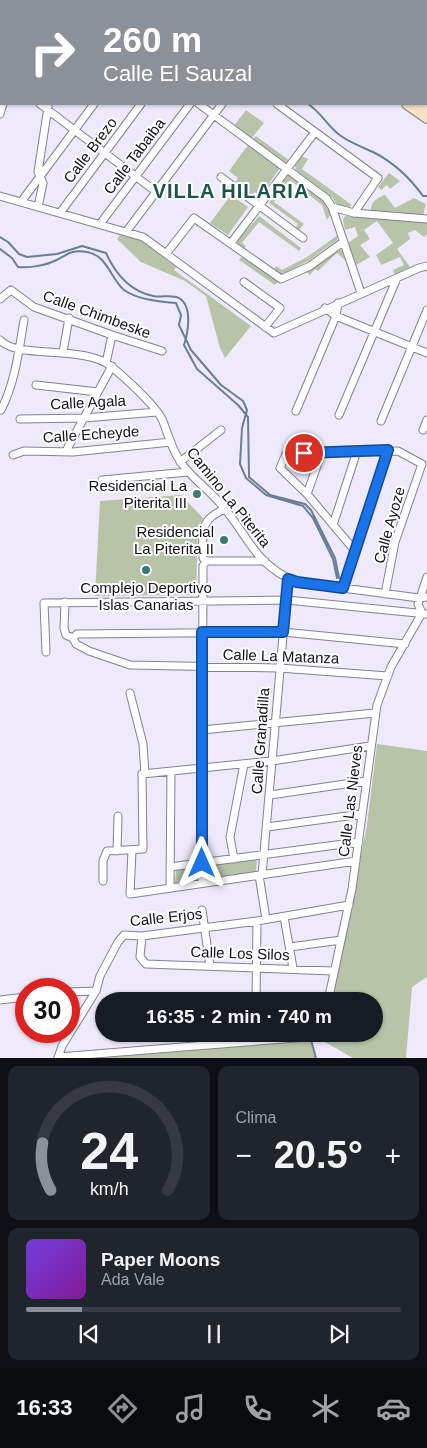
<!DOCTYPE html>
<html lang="es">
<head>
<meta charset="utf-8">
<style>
	:root { --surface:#171b24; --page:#20242c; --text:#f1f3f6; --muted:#9ea1a6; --line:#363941; --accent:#8c9099 }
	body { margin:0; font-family:Arial,sans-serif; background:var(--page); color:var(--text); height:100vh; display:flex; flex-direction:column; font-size:19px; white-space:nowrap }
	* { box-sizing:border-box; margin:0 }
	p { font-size:16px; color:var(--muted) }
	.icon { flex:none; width:28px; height:28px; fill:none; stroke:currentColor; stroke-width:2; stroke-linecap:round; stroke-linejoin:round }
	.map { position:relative; height:1058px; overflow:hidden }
	.drawer { display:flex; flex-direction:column; gap:8px; padding:8px; background:#0d0f14; flex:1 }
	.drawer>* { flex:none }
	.hud { position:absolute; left:0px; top:0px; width:428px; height:105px; box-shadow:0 1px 4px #0004; background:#8c9099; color:#fff; overflow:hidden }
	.speed { position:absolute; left:15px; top:978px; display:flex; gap:10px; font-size:25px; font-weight:700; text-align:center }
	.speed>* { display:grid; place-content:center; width:65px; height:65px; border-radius:50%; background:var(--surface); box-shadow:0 1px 4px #0004; line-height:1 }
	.speed .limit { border:8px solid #d22; background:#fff; color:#111 }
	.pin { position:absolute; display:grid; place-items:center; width:42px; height:42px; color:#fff; margin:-21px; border:2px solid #fff; border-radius:50%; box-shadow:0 1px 5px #0007 }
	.me { position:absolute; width:55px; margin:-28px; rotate:0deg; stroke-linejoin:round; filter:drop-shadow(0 0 4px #0008) }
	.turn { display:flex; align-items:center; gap:18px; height:105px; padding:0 20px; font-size:22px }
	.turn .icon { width:65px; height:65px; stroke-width:2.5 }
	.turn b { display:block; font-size:35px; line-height:42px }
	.big { font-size:38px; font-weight:600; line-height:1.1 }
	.drawer .card { flex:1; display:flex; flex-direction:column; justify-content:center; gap:8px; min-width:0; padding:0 18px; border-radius:10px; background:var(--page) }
	.drawer .dial { align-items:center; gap:0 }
	.dial svg { height:130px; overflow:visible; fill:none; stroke:var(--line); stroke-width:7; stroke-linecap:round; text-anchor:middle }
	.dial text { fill:var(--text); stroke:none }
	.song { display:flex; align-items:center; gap:15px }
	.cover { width:60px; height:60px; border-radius:8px; background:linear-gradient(135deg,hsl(260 70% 55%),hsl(290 70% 35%)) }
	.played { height:5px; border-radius:2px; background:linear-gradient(90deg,var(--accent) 15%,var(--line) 15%) }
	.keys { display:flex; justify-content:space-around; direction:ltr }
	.heat { display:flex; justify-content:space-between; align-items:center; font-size:28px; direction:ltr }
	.drawer .tiles { flex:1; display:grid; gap:8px; grid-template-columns:1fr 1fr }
	.card:last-child { grid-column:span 2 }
	.trip { position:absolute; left:95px; top:992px; width:288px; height:50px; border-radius:25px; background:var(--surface); box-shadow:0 1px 4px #0004; font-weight:600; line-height:50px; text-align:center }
	.menu { display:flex; height:80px; justify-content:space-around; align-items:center; background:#090b0e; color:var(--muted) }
	.menu .icon { width:35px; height:35px }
	.menu .on { color:var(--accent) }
	.menu b { font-size:22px; color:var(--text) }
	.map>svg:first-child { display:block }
	.green { fill:#b8c3a8 }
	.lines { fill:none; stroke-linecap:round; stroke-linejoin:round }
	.stream { stroke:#6b7e95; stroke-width:2 }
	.street-casing { stroke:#848094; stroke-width:9 }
	.secondary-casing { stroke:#848094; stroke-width:12 }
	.street { stroke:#fff; stroke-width:7 }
	.secondary { stroke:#f4e2c2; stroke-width:10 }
	.route-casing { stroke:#114b97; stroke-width:12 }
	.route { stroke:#1a73e8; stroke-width:9 }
	.poi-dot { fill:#387c70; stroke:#fff; stroke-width:2 }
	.labels { text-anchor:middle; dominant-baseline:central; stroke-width:4; stroke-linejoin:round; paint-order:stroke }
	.street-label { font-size:15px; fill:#121018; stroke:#fff }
	.poi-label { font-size:15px; fill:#121018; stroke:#fff; text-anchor:end }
	.district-label { font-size:20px; font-weight:bold; letter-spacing:1px; fill:#1c544b; stroke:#fff }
</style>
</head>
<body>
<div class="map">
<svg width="427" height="1058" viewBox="0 0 427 1058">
	<rect width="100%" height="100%" fill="#eeeafc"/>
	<path class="green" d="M246 110 264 123 250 140 233 127Z
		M256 136 290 161 288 164 253 139Z
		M248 145 280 168 260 196 255 192 252 195 235 183 238 178 229 171Z
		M302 156 308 159 302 169 352 205 348 208 336 204 333 198 296 170 295 166Z
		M389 173 400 181 390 189 387 185 381 190 378 187Z
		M290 175 323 200 331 214 327 220 322 205 290 180 274 202 304 224 299 230 295 228 298 224 269 203 287 176Z
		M231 195 248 207 228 235 210 223Z
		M385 195 395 208 414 198 426 204 423 216 371 211C370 202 377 198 385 195Z
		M259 216 301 248 299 251 259 222 242 243 246 246 244 249 238 245 237 241Z
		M345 216 427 221V234L424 237 415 230 408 233 410 239 397 249 410 267 395 275 393 270 404 265 400 257 381 265 376 255 393 243 377 221 364 230 370 239 360 245 370 257 356 265 348 243 358 236 355 227 345 230 343 220Z
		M120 235 140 240 176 267 174 270 251 326 225 358 220 348 206 296 185 281 141 262 117 239Z
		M338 235 337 240 308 261 281 275 274 270 276 266 282 270 307 257Z
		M338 249 343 251 346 261 337 253 318 271 315 269 310 275 305 271Z
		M242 256 278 281 275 285 239 260Z
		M181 495 203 518 198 528 196 595 95 596 100 501Z
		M377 744 427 751V977L412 987 406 1058H353L323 1041 325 1034H374V1001H332L367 825Z
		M257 858 256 873 210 880 207 865Z
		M199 867 197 881 175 884 176 868Z
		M311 1040 316 1058H101Z"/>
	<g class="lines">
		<path class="stream" d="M308 104C321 112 328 127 341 136 351 143 362 147 373 152 393 162 410 178 423 196H427
			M0 237 8 242 19 254 27 257 57 254 82 246 106 253C115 273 129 291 153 296 161 298 172 294 179 298 193 306 188 333 184 345L197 369 238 405 248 417 249 477 270 495 305 504 311 510 335 558 339 578
			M0 249 12 258 18 267C27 268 43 266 52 262 67 256 69 249 87 252 107 255 111 279 124 290 138 300 161 302 176 303L181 315 179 325 191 350 221 385 243 401 247 410 242 428 240 464 246 478 266 495 303 506 313 518 333 559 337 578
			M311 1040 316 1058"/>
		<defs>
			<path id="street" d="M42 0 48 1
				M29 1 30 0
				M63 1V0
				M160 1V0
				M278 1V0
				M0 78H1
				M40 104 155 191
				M199 104 326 198 332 207 361 293
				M277 104 378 178 354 213
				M0 114 3 104
				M221 177 303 238
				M0 196 143 237 274 333 419 268 427 266
				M21 202 94 104
				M38 207 43 183 38 172 48 107
				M332 207 354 213 427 219
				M60 213 141 104
				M100 224 190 104
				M126 232 222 104
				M231 243 315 132
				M166 254 194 218 281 279 310 266 343 242
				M244 282 280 308 265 327
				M0 299 11 290 34 307 112 335 162 351
				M325 308 336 316 427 353
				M0 340C18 360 85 344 112 367 126 379 153 403 162 419 168 433 171 448 180 461 190 477 207 488 219 502 247 532 253 565 297 582L419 598 427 597
				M63 352 69 318
				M106 363 112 335
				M36 385 98 392
				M1 410C15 383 19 350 24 320
				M296 411 336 316 338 303
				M339 415 397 278
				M20 419 84 418 157 412
				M381 421 427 310
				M423 430 427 420
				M66 451 112 366
				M13 455 24 451 73 452 171 442
				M180 462 221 430
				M102 480 188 472
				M307 494 322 452
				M333 525 357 451
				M356 552 307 494 280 468 286 454 398 451 422 464 395 542 385 594
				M206 561H265
				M343 588 388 451
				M65 602 64 628 66 635 73 638 76 644 89 651 130 665 279 668 388 676
				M422 613 418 604 427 577
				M73 638 77 634 283 632 405 644
				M46 652 44 603 287 600 427 614
				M130 693 143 744 145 774
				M202 730 375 713
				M270 795 366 781
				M267 827 362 814
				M117 851 118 816
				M132 851 130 894 356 861
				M234 859 230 837 244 764
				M170 867 359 842
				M259 875 266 919
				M262 875 288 579
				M103 881V861L107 851 143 849 142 774 272 761 370 746
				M202 882 203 566 206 561 203 558C203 533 198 520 225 509
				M170 888 171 772
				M202 910 210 966
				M284 917 293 968
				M142 936 140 957 146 964 333 971
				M290 947 341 940
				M69 992 96 991
				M0 1000 26 997
				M256 1001 257 921
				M328 1001 352 889 377 705 391 667 422 613
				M58 1057 320 1036V1034
				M58 1058 62 1046 96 991 100 976 118 942 124 935 142 936 257 921 349 905"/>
			<path id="secondary" d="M187 0 191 1
				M212 0 215 1
				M407 104 427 118
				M422 104 427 107"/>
		</defs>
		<use href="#street" class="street-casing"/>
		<use href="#secondary" class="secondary-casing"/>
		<use href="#street" class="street"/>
		<use href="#secondary" class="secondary"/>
	</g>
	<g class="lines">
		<defs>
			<path id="route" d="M202 863V632H283L288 579 297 582 343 588 388 450 304 453"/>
		</defs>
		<use href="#route" class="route-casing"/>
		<use href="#route" class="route"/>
	</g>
	<g class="poi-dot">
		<circle cx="197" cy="494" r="5"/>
		<circle cx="224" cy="540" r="5"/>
		<circle cx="146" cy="570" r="5"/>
	</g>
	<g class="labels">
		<g class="street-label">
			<text transform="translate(90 150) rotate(-53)">Calle Brezo</text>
			<text transform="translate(134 156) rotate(-53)">Calle Tabaiba</text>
			<text transform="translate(97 314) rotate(20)">Calle Chimbeske</text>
			<text transform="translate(88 402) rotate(-3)">Calle Agala</text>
			<text transform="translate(91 434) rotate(-4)">Calle Echeyde</text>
			<text transform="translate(229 497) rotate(51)">Camino La Piterita</text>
			<text transform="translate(389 525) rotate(-74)">Calle Ayoze</text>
			<text transform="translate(281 656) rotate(2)">Calle La Matanza</text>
			<text transform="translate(260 741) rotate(-86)">Calle Granadilla</text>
			<text transform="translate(350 801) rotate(-83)">Calle Las Nieves</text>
			<text transform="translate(166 917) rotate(-6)">Calle Erjos</text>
			<text transform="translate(240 953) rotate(2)">Calle Los Silos</text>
		</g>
		<g class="poi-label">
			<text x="187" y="485">Residencial La<tspan x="187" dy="17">Piterita III</tspan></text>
			<text x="214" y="531">Residencial<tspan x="214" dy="17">La Piterita II</tspan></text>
			<text x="146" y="587" text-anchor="middle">Complejo Deportivo<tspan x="146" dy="17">Islas Canarias</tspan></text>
		</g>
		<g class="district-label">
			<text x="231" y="191">VILLA HILARIA</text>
		</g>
	</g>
</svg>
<div class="speed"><div class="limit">30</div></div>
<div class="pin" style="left:304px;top:453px;background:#d93025"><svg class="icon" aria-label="arrive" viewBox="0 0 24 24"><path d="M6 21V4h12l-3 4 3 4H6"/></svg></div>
<svg class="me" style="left:202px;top:863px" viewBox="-20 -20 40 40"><path d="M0-17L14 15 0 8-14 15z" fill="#1a73e8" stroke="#fff" stroke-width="4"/></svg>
<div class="trip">16:35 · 2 min · 740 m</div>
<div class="hud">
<div class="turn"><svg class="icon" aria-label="right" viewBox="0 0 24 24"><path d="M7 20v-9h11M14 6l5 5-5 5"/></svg><div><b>260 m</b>Calle El Sauzal</div></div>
</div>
</div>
<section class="drawer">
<div class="tiles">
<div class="card dial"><svg viewBox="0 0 100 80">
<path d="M14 69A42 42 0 1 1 86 69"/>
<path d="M14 69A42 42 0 0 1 9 40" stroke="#8c9099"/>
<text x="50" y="56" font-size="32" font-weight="700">24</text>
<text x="50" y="72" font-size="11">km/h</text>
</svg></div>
<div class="card"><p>Clima</p>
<div class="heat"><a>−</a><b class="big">20.5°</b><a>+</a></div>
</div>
<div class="card">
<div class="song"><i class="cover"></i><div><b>Paper Moons</b><p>Ada Vale</p></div></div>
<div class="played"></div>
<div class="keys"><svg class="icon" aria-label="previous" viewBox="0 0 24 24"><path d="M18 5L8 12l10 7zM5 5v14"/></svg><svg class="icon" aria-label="pause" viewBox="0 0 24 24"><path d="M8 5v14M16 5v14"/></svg><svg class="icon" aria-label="next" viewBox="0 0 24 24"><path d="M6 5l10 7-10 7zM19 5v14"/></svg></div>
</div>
</div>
</section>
<nav class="menu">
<b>16:33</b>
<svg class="icon on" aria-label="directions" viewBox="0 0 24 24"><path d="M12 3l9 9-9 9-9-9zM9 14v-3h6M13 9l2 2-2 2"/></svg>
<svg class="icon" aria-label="music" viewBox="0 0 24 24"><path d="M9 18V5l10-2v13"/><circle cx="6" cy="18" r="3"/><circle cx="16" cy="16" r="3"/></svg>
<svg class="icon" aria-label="phone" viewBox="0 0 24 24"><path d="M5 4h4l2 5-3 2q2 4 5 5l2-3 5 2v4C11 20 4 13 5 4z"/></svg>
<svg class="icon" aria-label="climate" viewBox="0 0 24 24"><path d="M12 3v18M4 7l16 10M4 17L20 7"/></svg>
<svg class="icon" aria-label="car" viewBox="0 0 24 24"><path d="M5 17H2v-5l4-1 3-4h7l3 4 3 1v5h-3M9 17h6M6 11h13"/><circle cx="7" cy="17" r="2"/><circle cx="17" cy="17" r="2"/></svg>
</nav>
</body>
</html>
